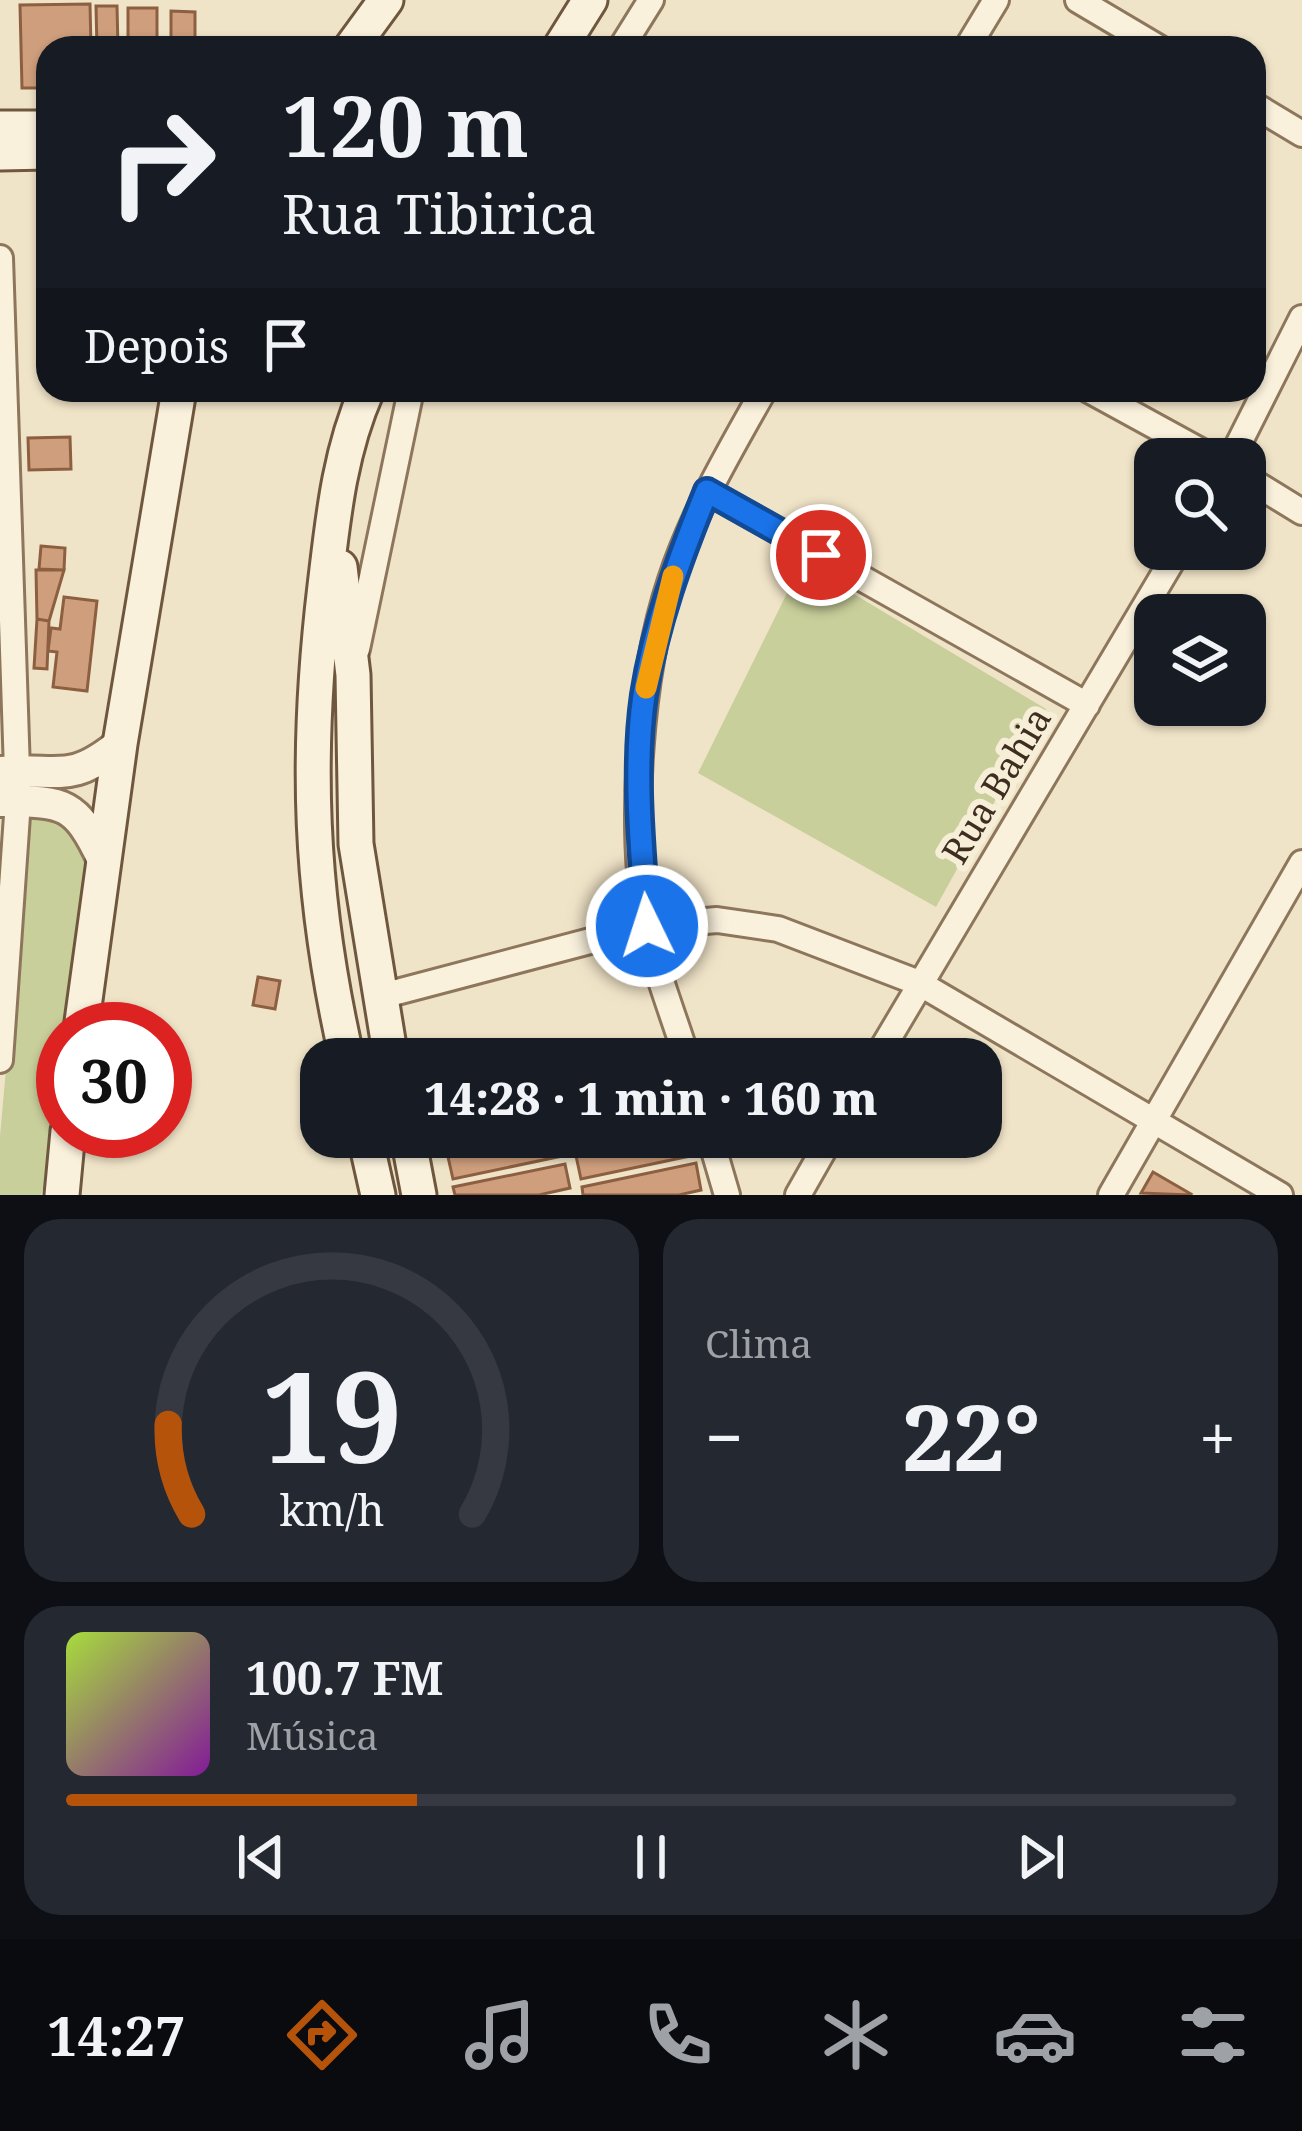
<!DOCTYPE html>
<html lang="pt">
<head>
<meta charset="utf-8">
<style>
	:root { --surface:#171b24; --page:#242831; --text:#f1f3f6; --muted:#9ea1a6; --line:#363941; --accent:#b45309 }
	body { margin:0; font-family:"Noto Serif",serif; background:var(--page); color:var(--text); height:100vh; display:flex; flex-direction:column; font-size:45px; white-space:nowrap }
	* { box-sizing:border-box; margin:0 }
	p { font-size:39px; color:var(--muted) }
	.icon { flex:none; width:66px; height:66px; fill:none; stroke:currentColor; stroke-width:2; stroke-linecap:round; stroke-linejoin:round }
	.map { position:relative; height:1195px; overflow:hidden }
	.sheet { display:flex; flex-direction:column; gap:24px; padding:24px; background:#0d0f14; flex:1 }
	.sheet>* { flex:none }
	.guide { position:absolute; left:36px; top:36px; width:1230px; height:366px; border-radius:36px; box-shadow:0 3px 9px #0004; background:#171b24; color:var(--text); overflow:hidden }
	.fabs { position:absolute; left:1134px; top:438px; display:grid; gap:24px }
	.fabs a { display:grid; place-items:center; width:132px; height:132px; border-radius:24px; background:var(--surface); box-shadow:0 3px 9px #0004; font-size:60px }
	.speed { position:absolute; left:36px; top:1002px; display:flex; gap:24px; font-size:60px; font-weight:700; text-align:center }
	.speed>* { display:grid; place-content:center; width:156px; height:156px; border-radius:50%; background:var(--surface); box-shadow:0 3px 9px #0004; line-height:1 }
	.speed .limit { border:18px solid #d22; background:#fff; color:#111 }
	.pin { position:absolute; display:grid; place-items:center; width:102px; height:102px; color:#fff; margin:-51px; border:6px solid #fff; border-radius:50%; box-shadow:0 3px 12px #0007 }
	.me { position:absolute; width:132px; margin:-66px; rotate:356deg; stroke-linejoin:round; filter:drop-shadow(0 0 9px #0008) }
	.turn { display:flex; align-items:center; gap:42px; height:252px; padding:0 48px; font-size:54px }
	.turn .icon { width:156px; height:156px; stroke-width:2.5 }
	.turn b { display:block; font-size:84px; line-height:102px }
	.then { display:flex; align-items:center; height:114px; padding:0 48px; background:#0003; gap:24px; font-size:45px }
	.big { font-size:90px; font-weight:800; line-height:1.1 }
	.sheet .widget { flex:1; display:flex; flex-direction:column; justify-content:center; gap:18px; min-width:0; padding:0 42px; border-radius:36px; background:var(--page) }
	.sheet .dial { align-items:center; gap:0 }
	.dial svg { height:312px; overflow:visible; fill:none; stroke:var(--line); stroke-width:7; stroke-linecap:round; text-anchor:middle }
	.dial text { fill:var(--text); stroke:none }
	.song { display:flex; align-items:center; gap:36px }
	.cover { width:144px; height:144px; border-radius:18px; background:linear-gradient(135deg,hsl(80 70% 55%),hsl(290 70% 35%)) }
	.played { height:12px; border-radius:6px; background:linear-gradient(90deg,var(--accent) 30%,var(--line) 30%) }
	.keys { display:flex; justify-content:space-around; direction:ltr }
	.heat { display:flex; justify-content:space-between; align-items:center; font-size:66px; direction:ltr }
	.sheet .tiles { flex:1; display:grid; gap:24px; grid-template-columns:1fr 1fr }
	.widget:last-child { grid-column:span 2 }
	.trip { position:absolute; left:300px; top:1038px; width:702px; height:120px; border-radius:36px; background:var(--surface); box-shadow:0 3px 9px #0004; font-weight:800; line-height:120px; text-align:center }
	.dock { display:flex; height:192px; justify-content:space-around; align-items:center; background:#090b0e; color:var(--muted) }
	.dock .icon { width:84px; height:84px }
	.dock .current { color:var(--accent) }
	.dock b { font-size:54px; color:var(--text) }
	.map>svg:first-child { display:block }
	.green { fill:#c9cf9b }
	.building { fill:#cf9f7d; stroke:#8d5f41; stroke-width:3 }
	.lines { fill:none; stroke-linecap:round; stroke-linejoin:round }
	.minor-casing { stroke:#8d765c; stroke-width:30 }
	.tertiary-casing { stroke:#8d765c; stroke-width:36 }
	.secondary-casing { stroke:#6f573f; stroke-width:39 }
	.minor { stroke:#faf1dc; stroke-width:24 }
	.tertiary { stroke:#faf1dc; stroke-width:30 }
	.secondary { stroke:#faf1dc; stroke-width:33 }
	.route-casing { stroke:#114b97; stroke-width:30 }
	.route { stroke:#1a73e8; stroke-width:21 }
	.slow { stroke:#f59e0b; stroke-width:21 }
	.labels { text-anchor:middle; dominant-baseline:central; stroke-width:12; stroke-linejoin:round; paint-order:stroke }
	.street-label { font-size:36px; fill:#3d2e20; stroke:#f7eed8 }
</style>
</head>
<body>
<div class="map">
<svg width="1302" height="1195" viewBox="0 0 1302 1195">
	<rect width="100%" height="100%" fill="#f0e4c8"/>
	<path class="green" d="M802 563 1046 709 936 907 698 773Z
		M29 812H61L87 843 86 869 49 1171 41 1195H0V1136Z"/>
	<path class="building" d="M90 4 91 48H48V88H22L20 5Z
		M96 6H117L118 48H97Z
		M128 8H157V48H128Z
		M171 11 195 12V48H171Z
		M70 437 71 469 29 470 28 438Z
		M41 546 65 548 64 570 39 569Z
		M36 570H64L49 621 37 619Z
		M64 597 97 601 87 691 53 687 57 652 48 651 51 628 60 629Z
		M37 619 49 621 47 669 34 668Z
		M258 977 280 981 275 1009 253 1005Z
		M542 1137H558L562 1156 453 1179 448 1157Z
		M567 1137H640L570 1152Z
		M667 1137H686L690 1156 581 1179 576 1156Z
		M696 1163 701 1190 679 1195H583L582 1187Z
		M565 1164 570 1188 539 1195H455L453 1187Z
		M1153 1172 1191 1194 1190 1195 1141 1193Z"/>
	<g class="lines">
		<defs>
			<path id="minor" d="M1078 0 1159 48
				M621 48 651 0
				M967 48 996 0
				M1254 105 1302 134
				M0 258 18 801 0 1060
				M1089 390 1215 459
				M1231 459 1302 318
				M1245 477 1302 512
				M707 491 1087 705
				M357 649 411 390
				M378 997 647 926 717 920 778 929 919 983 1280 1195
				M687 1059C674 1016 655 971 647 927 629 828 639 675 671 580 693 513 729 452 764 390
				M876 1059 1179 549
				M710 1137 727 1195
				M798 1195 831 1137
				M1111 1195 1302 863"/>
			<path id="tertiary" d="M0 772C59 767 68 786 120 744
				M0 801C63 802 75 800 103 860"/>
			<path id="secondary" d="M351 48 386 0
				M560 48 590 0
				M0 128H48
				M0 153 48 152
				M340 567 353 675 356 844 391 1059
				M81 1029 120 744 179 390
				M347 1059C309 893 305 755 325 586 333 519 339 453 367 390
				M365 1137 378 1195
				M408 1137 419 1195
				M62 1195 68 1131"/>
		</defs>
		<use href="#minor" class="minor-casing"/>
		<use href="#tertiary" class="tertiary-casing"/>
		<use href="#secondary" class="secondary-casing"/>
		<use href="#minor" class="minor"/>
		<use href="#tertiary" class="tertiary"/>
		<use href="#secondary" class="secondary"/>
	</g>
	<g class="lines">
		<defs>
			<path id="route" d="M647 926C642 850 633 771 644 695 655 624 680 557 707 491L821 555"/>
		</defs>
		<use href="#route" class="route-casing"/>
		<use href="#route" class="route"/>
		<path class="slow" d="M646 688 673 576"/>
	</g>
	<g class="labels">
		<g class="street-label">
			<text transform="translate(996 785) rotate(-59)">Rua Bahia</text>
		</g>
	</g>
</svg>
<div class="fabs">
<a><svg class="icon" aria-label="search" viewBox="0 0 24 24"><circle cx="10" cy="10" r="6"/><path d="M15 15l6 6"/></svg></a>
<a><svg class="icon" aria-label="layers" viewBox="0 0 24 24"><path d="M12 4l9 5-9 5-9-5zM3 14l9 5 9-5"/></svg></a>
</div>
<div class="speed"><div class="limit">30</div></div>
<div class="pin" style="left:821px;top:555px;background:#d93025"><svg class="icon" aria-label="arrive" viewBox="0 0 24 24"><path d="M6 21V4h12l-3 4 3 4H6"/></svg></div>
<svg class="me" style="left:647px;top:926px" viewBox="-20 -20 40 40"><circle r="17" fill="#1a73e8" stroke="#fff" stroke-width="3"/><path d="M0-11L8 9 0 5-8 9z" fill="#fff"/></svg>
<div class="trip">14:28 · 1 min · 160 m</div>
<div class="guide">
<div class="turn"><svg class="icon" aria-label="right" viewBox="0 0 24 24"><path d="M7 20v-9h11M14 6l5 5-5 5"/></svg><div><b>120 m</b>Rua Tibirica</div></div>
<div class="then">Depois<svg class="icon" aria-label="arrive" viewBox="0 0 24 24"><path d="M6 21V4h12l-3 4 3 4H6"/></svg></div>
</div>
</div>
<section class="sheet">
<div class="tiles">
<div class="widget dial"><svg viewBox="0 0 100 80">
<path d="M14 69A42 42 0 1 1 86 69"/>
<path d="M14 69A42 42 0 0 1 8 46" stroke="#b45309"/>
<text x="50" y="56" font-size="32" font-weight="700">19</text>
<text x="50" y="72" font-size="11">km/h</text>
</svg></div>
<div class="widget"><p>Clima</p>
<div class="heat"><a>−</a><b class="big">22°</b><a>+</a></div>
</div>
<div class="widget">
<div class="song"><i class="cover"></i><div><b>100.7 FM</b><p>Música</p></div></div>
<div class="played"></div>
<div class="keys"><svg class="icon" aria-label="previous" viewBox="0 0 24 24"><path d="M18 5L8 12l10 7zM5 5v14"/></svg><svg class="icon" aria-label="pause" viewBox="0 0 24 24"><path d="M8 5v14M16 5v14"/></svg><svg class="icon" aria-label="next" viewBox="0 0 24 24"><path d="M6 5l10 7-10 7zM19 5v14"/></svg></div>
</div>
</div>
</section>
<nav class="dock">
<b>14:27</b>
<svg class="icon current" aria-label="directions" viewBox="0 0 24 24"><path d="M12 3l9 9-9 9-9-9zM9 14v-3h6M13 9l2 2-2 2"/></svg>
<svg class="icon" aria-label="music" viewBox="0 0 24 24"><path d="M9 18V5l10-2v13"/><circle cx="6" cy="18" r="3"/><circle cx="16" cy="16" r="3"/></svg>
<svg class="icon" aria-label="phone" viewBox="0 0 24 24"><path d="M5 4h4l2 5-3 2q2 4 5 5l2-3 5 2v4C11 20 4 13 5 4z"/></svg>
<svg class="icon" aria-label="climate" viewBox="0 0 24 24"><path d="M12 3v18M4 7l16 10M4 17L20 7"/></svg>
<svg class="icon" aria-label="car" viewBox="0 0 24 24"><path d="M5 17H2v-5l4-1 3-4h7l3 4 3 1v5h-3M9 17h6M6 11h13"/><circle cx="7" cy="17" r="2"/><circle cx="17" cy="17" r="2"/></svg>
<svg class="icon" aria-label="filters" viewBox="0 0 24 24"><path d="M4 7h16M4 17h16"/><circle cx="9" cy="7" r="2"/><circle cx="15" cy="17" r="2"/></svg>
</nav>
</body>
</html>
